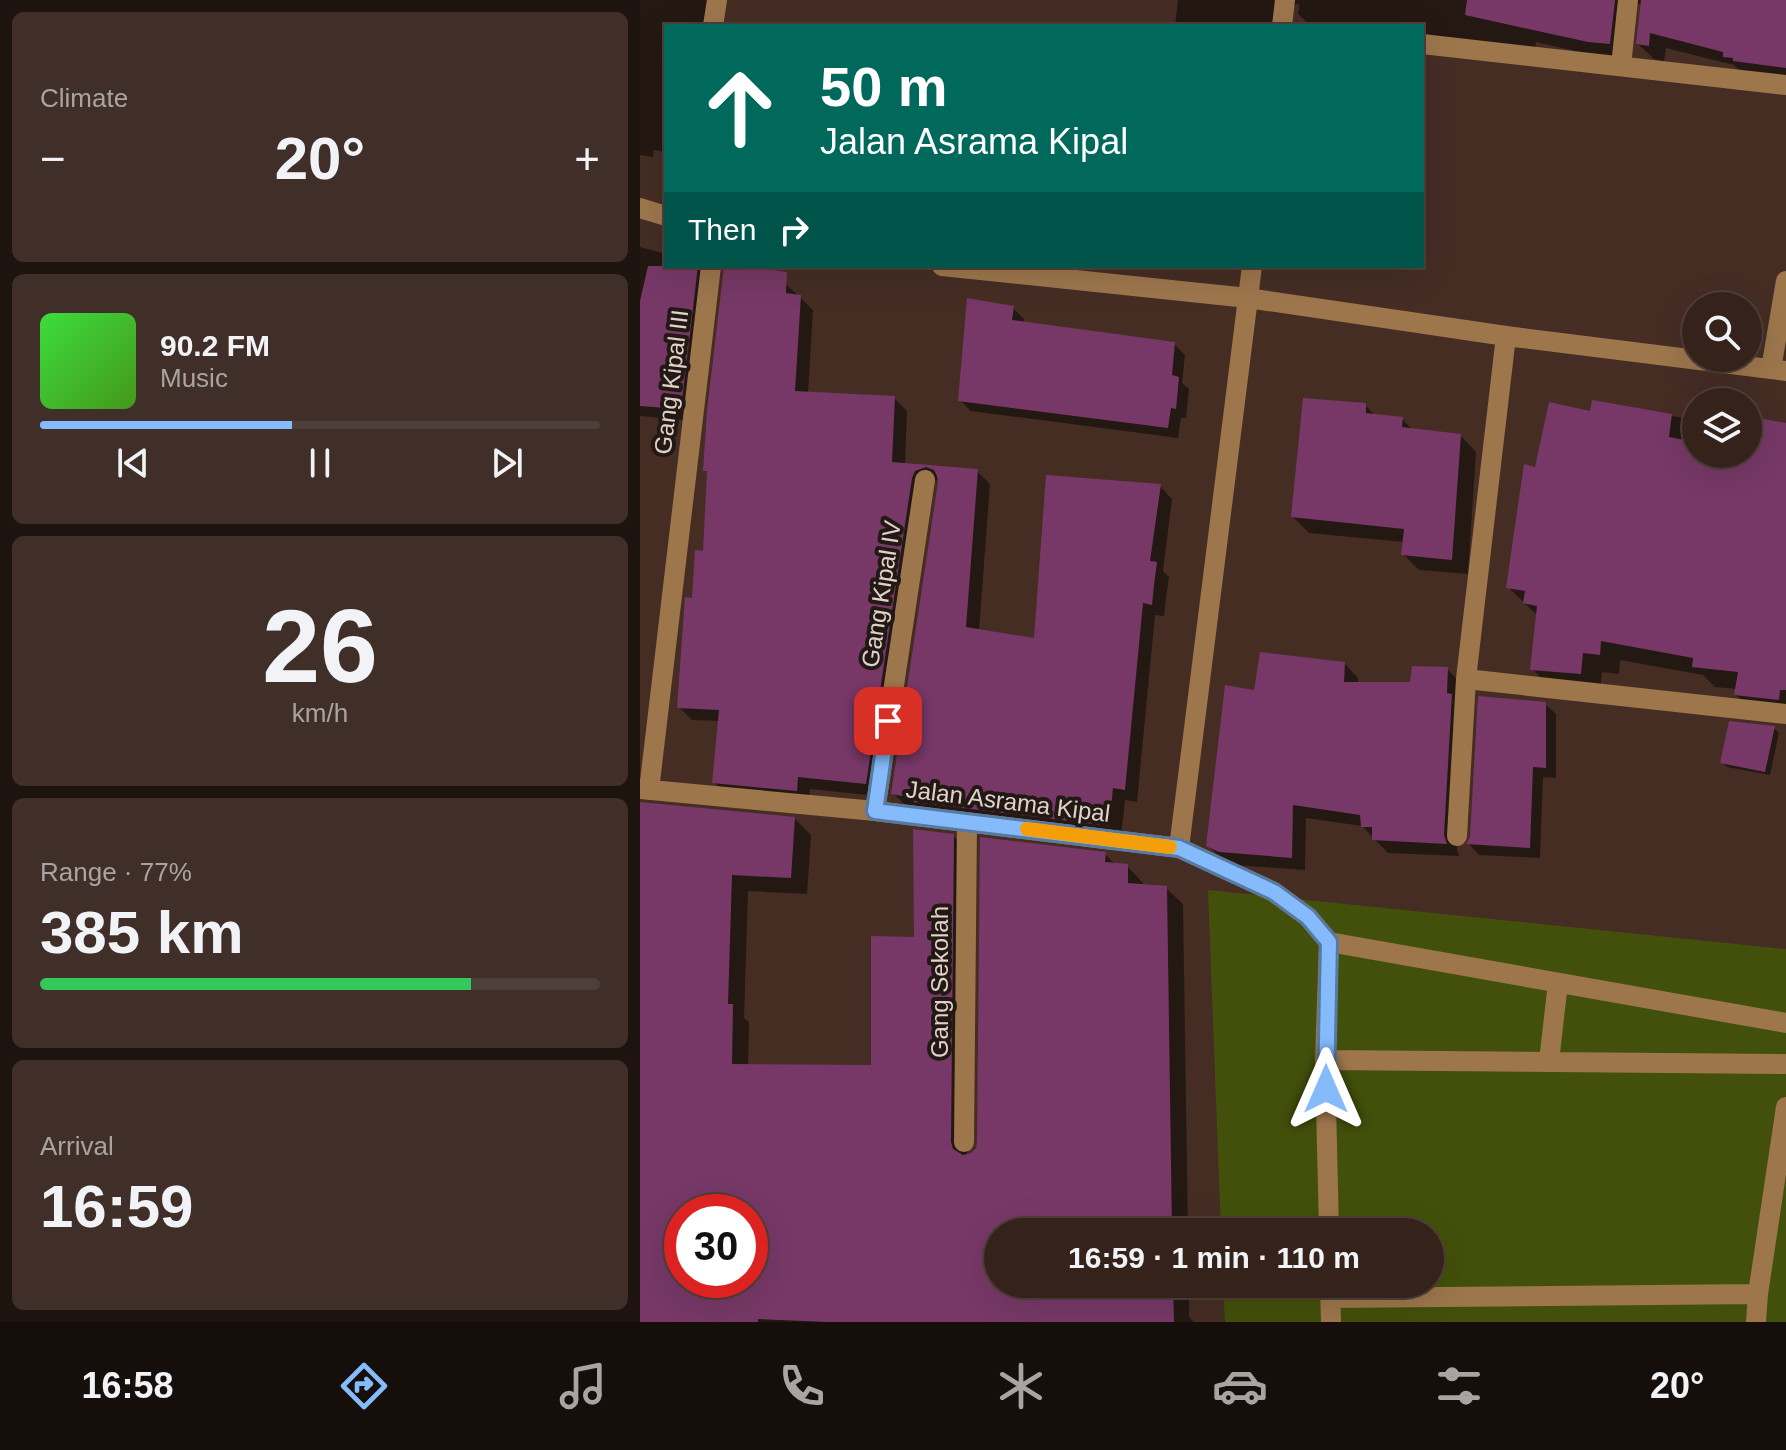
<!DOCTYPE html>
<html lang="en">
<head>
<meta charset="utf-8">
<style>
	:root { --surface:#34221b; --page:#3f2f28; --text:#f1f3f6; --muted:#a9a4a3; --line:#4e3f3a; --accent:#85bbfb }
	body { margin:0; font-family:Helvetica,sans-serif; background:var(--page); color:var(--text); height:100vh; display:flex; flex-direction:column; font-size:30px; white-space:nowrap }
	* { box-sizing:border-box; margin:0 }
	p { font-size:26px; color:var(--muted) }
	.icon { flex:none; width:44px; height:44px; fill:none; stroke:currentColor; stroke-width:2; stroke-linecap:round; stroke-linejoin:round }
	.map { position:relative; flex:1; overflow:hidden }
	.side { display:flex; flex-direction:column; gap:12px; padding:12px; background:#1d130f; width:640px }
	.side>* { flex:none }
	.banner { position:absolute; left:24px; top:24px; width:760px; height:244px; border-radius:0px; box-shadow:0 8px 32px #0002,0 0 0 2px var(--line); background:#00695c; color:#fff; overflow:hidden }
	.fabs { position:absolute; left:1042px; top:292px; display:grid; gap:16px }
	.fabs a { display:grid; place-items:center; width:80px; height:80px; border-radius:50%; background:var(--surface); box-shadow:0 8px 32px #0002,0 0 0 2px var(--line); font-size:40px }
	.speed { position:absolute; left:24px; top:1194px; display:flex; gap:16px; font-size:40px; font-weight:700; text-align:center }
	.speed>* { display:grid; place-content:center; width:104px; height:104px; border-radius:50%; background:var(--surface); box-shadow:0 8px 32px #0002,0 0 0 2px var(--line); line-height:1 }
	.speed .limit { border:12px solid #d22; background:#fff; color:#111 }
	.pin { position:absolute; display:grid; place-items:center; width:68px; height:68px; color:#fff; margin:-34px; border-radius:16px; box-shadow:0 4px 12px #0006 }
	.me { position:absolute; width:88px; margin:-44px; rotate:0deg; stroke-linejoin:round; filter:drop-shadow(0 0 6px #0008) }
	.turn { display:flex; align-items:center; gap:28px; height:168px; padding:0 24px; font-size:36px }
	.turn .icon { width:104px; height:104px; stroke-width:2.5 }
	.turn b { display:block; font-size:56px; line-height:68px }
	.then { display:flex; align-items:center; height:76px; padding:0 24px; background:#0003; gap:16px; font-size:30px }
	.big { font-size:60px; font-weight:700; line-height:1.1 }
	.side .widget { flex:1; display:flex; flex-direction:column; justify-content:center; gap:12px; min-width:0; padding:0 28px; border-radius:12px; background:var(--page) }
	.side .dial { align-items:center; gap:0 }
	.dial b { font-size:104px; line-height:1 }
	.song { display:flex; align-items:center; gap:24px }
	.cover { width:96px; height:96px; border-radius:12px; background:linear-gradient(135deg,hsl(120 70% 55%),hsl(100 70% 35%)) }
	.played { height:8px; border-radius:4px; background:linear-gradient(90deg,var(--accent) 45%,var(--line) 45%) }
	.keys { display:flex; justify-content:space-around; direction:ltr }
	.heat { display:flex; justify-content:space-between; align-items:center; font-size:44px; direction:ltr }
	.charge { height:12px; border-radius:6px; background:linear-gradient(90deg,#34c759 77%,var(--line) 0) }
	.trip { position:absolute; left:344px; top:1218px; width:460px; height:80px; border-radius:40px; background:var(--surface); box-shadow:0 8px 32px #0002,0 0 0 2px var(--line); font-weight:700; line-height:80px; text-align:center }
	.tab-bar { display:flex; height:128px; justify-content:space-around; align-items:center; background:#150e0b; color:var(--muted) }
	.tab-bar .icon { width:56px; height:56px }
	.tab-bar .active { color:var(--accent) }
	.tab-bar b { font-size:36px; color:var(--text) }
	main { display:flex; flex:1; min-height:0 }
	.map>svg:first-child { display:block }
	.green { fill:#43500b }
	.shadow { fill:#0007; fill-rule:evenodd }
	.building { fill:#773867; fill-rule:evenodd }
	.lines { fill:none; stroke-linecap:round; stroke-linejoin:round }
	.minor { stroke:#9d764c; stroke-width:20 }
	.route-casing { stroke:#567aa3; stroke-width:20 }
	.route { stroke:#85bbfb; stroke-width:14 }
	.slow { stroke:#f59e0b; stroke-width:14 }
	.labels { text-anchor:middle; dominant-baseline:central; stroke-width:8; stroke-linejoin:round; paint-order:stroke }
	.street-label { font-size:24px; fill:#e0d1cb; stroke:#231914 }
</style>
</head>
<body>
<main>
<section class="side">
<div class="widget"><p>Climate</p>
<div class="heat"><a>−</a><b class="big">20°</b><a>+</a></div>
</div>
<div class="widget">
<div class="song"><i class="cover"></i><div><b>90.2 FM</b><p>Music</p></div></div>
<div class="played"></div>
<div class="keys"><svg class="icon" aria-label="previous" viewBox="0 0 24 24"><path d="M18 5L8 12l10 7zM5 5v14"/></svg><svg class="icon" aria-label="pause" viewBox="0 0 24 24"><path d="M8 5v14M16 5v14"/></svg><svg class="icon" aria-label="next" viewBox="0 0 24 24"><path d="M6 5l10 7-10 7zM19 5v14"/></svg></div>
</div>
<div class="widget dial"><b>26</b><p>km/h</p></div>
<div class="widget"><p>Range · 77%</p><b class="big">385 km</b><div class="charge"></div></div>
<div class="widget"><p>Arrival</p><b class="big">16:59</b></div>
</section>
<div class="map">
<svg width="1146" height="1322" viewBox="0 0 1146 1322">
	<rect width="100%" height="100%" fill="#452d24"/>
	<path class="green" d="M568 890 1146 949V1322H585L583 1284H790V1232H581Z"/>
	<path class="shadow" d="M0 0H67L63 26H26V152L14 150 13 157 0 155Z
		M538 0H1146V81L1100 72 1094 65 1026 48 1024 61 1014 59 998 44 1003 3 998 4 990 14 985 59 966 58 896 42 895 48 782 36V26H671L658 14 659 3 650 7 646 26H535Z
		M0 247 26 254V266H63L53 421 0 416Z
		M146 284 173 310 168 393 254 398 267 411 265 465 337 471 350 484 339 631 396 640 520 486 532 499 523 571 529 577 526 598 524 616 515 615 497 802 485 800 481 838 266 806 253 793 300 479 288 484 238 796 170 789 169 802 87 795 74 782 80 721 52 720 39 707 65 553 69 474 65 470Z
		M373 308 384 319 383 324 534 344 545 355 542 383 549 389 546 418H541L538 438 331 411 320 400Z
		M953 403 1056 420V454H1108V425H1146V718L1116 715 1096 695 1097 689 1075 687 1063 675 980 660 979 674 962 672 960 693 912 689 892 669 898 616 868 587 896 469 951 413Z
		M725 405 737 417 762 419 774 431 821 436 836 452 828 574 779 570 763 554 764 542 669 533 653 517Z
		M705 664 718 678V684H772L807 669 821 683 825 710 817 850 819 856 748 853 722 826 666 818 665 870 595 865 582 859 568 845 616 692Z
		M905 704 916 714V778L903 777 900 858 839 855 829 844Z
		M1134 728 1139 733 1130 775 1087 767 1082 762Z
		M0 804 154 818 171 835 167 894 108 891 104 1018 109 1022 108 1066 233 1067 313 836 330 852 327 1156 337 1149 465 854 476 865 487 866 503 883V886L526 888 543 904 548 1232H358V1284H549V1317L554 1322H0ZM42 1212H110V1280H42Z"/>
	<path class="building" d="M827 0H975L970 44 948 42 825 15Z
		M1001 0H1146V68L1093 61V58L1083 57V52L1010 33 1009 46 996 44Z
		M8 266H58L41 409 0 406V301Z
		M84 266H105L147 272 146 293 161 295 155 391 255 396 252 462 338 469 326 627 394 638 406 475 521 484 510 561 517 562 514 585 512 605 503 603 485 790 473 788 469 826 273 802V798L251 794 298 482 297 476 294 470 286 467 275 471 272 478 226 784 158 777 157 791 72 783 79 710 37 708 45 597 52 598 55 550 63 551 67 471H63L67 411Z
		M327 298 374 306 372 320 535 342 532 375 539 377 536 409 531 408 528 428 318 401Z
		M663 398 726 403V413L763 417 762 427 821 434 812 560 761 555 764 529 651 517Z
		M952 400 1032 414 1029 437 1056 442V454H1108V423L1112 424 1113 417 1146 423V690H1140L1139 700 1094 695 1098 672 1052 667 1053 658 961 641 960 655 943 653 941 674 890 670 897 606 883 603 885 591 866 588 884 464 895 467 909 402 950 411Z
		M620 652 705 662 704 682H770L772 666 808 667 807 693 812 694 804 835 807 844 732 840V827H721L720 815 653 805 652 858 579 852 566 846 585 685 614 690Z
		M838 696 906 702V768L893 767 890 848 826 844 830 837Z
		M1089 721 1135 726 1125 772 1080 763Z
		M0 802 155 817 151 878 92 875 88 1004H93L92 1064 231 1065V936L274 937 273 829 314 834 311 1142 313 1149 323 1155 331 1153 336 1148 337 1142 340 837 466 852 465 862 488 864V883L527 886 532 1232H358V1284H533L534 1322H188L118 1319V1322H0ZM42 1212H110V1280H42Z"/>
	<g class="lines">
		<path class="minor" d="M73 26 77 0
			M642 26 645 0
			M782 44 1146 85
			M981 66 988 0
			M0 208 26 216
			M302 266 608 298 866 336 1146 371
			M1131 369 1146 281
			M826 679 866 336
			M0 789 235 811 539 848 634 892 668 917 689 942 1146 1023
			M9 790 71 266
			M235 811 285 480
			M817 836 826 679 1146 714
			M539 848 612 266
			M685 1060 1146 1064
			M909 1061 918 983
			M324 1142 327 822
			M689 1232 685 1060 689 942
			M690 1284 691 1322
			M690 1298 1118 1294
			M1116 1322 1118 1294 1146 1107"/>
	</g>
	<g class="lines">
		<defs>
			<path id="route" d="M248 721 235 811 539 848 634 892 668 917 689 942 686 1089"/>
		</defs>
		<use href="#route" class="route-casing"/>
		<use href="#route" class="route"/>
		<path class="slow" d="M387 829 530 847"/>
	</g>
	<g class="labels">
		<g class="street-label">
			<text transform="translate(31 382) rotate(-83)">Gang Kipal III</text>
			<text transform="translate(241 594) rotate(-81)">Gang Kipal IV</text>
			<text transform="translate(368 801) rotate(7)">Jalan Asrama Kipal</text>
			<text transform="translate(299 982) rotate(-90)">Gang Sekolah</text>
		</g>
	</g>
</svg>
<div class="fabs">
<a><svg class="icon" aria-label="search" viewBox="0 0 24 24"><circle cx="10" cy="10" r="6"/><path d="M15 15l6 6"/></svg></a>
<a><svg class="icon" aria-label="layers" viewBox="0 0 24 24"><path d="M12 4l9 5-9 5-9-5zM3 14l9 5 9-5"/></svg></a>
</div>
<div class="speed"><div class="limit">30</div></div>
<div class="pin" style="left:248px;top:721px;background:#d93025"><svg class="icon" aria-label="arrive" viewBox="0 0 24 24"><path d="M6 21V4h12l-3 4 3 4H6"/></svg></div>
<svg class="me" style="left:686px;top:1089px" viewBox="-20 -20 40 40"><path d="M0-17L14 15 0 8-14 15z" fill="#85bbfb" stroke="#fff" stroke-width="4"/></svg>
<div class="trip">16:59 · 1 min · 110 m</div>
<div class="banner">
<div class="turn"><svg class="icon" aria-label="ahead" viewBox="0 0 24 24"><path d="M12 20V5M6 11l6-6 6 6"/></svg><div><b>50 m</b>Jalan Asrama Kipal</div></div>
<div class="then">Then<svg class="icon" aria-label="right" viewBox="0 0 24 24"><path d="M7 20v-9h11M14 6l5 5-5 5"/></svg></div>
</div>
</div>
</main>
<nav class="tab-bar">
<b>16:58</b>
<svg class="icon active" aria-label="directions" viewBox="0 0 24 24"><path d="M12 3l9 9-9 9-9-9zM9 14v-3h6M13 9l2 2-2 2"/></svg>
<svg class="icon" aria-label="music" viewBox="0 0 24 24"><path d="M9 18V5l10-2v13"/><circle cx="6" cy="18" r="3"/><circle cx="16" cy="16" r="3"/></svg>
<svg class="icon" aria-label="phone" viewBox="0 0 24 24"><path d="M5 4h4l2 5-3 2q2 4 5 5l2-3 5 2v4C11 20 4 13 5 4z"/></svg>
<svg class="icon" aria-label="climate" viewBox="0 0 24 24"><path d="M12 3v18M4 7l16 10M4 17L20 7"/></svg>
<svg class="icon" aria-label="car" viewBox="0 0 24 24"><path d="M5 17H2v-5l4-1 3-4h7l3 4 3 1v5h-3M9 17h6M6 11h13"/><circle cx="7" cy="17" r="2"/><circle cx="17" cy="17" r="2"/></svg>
<svg class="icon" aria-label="filters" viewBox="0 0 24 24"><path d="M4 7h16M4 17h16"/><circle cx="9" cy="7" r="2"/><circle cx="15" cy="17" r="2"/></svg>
<b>20°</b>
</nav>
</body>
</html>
